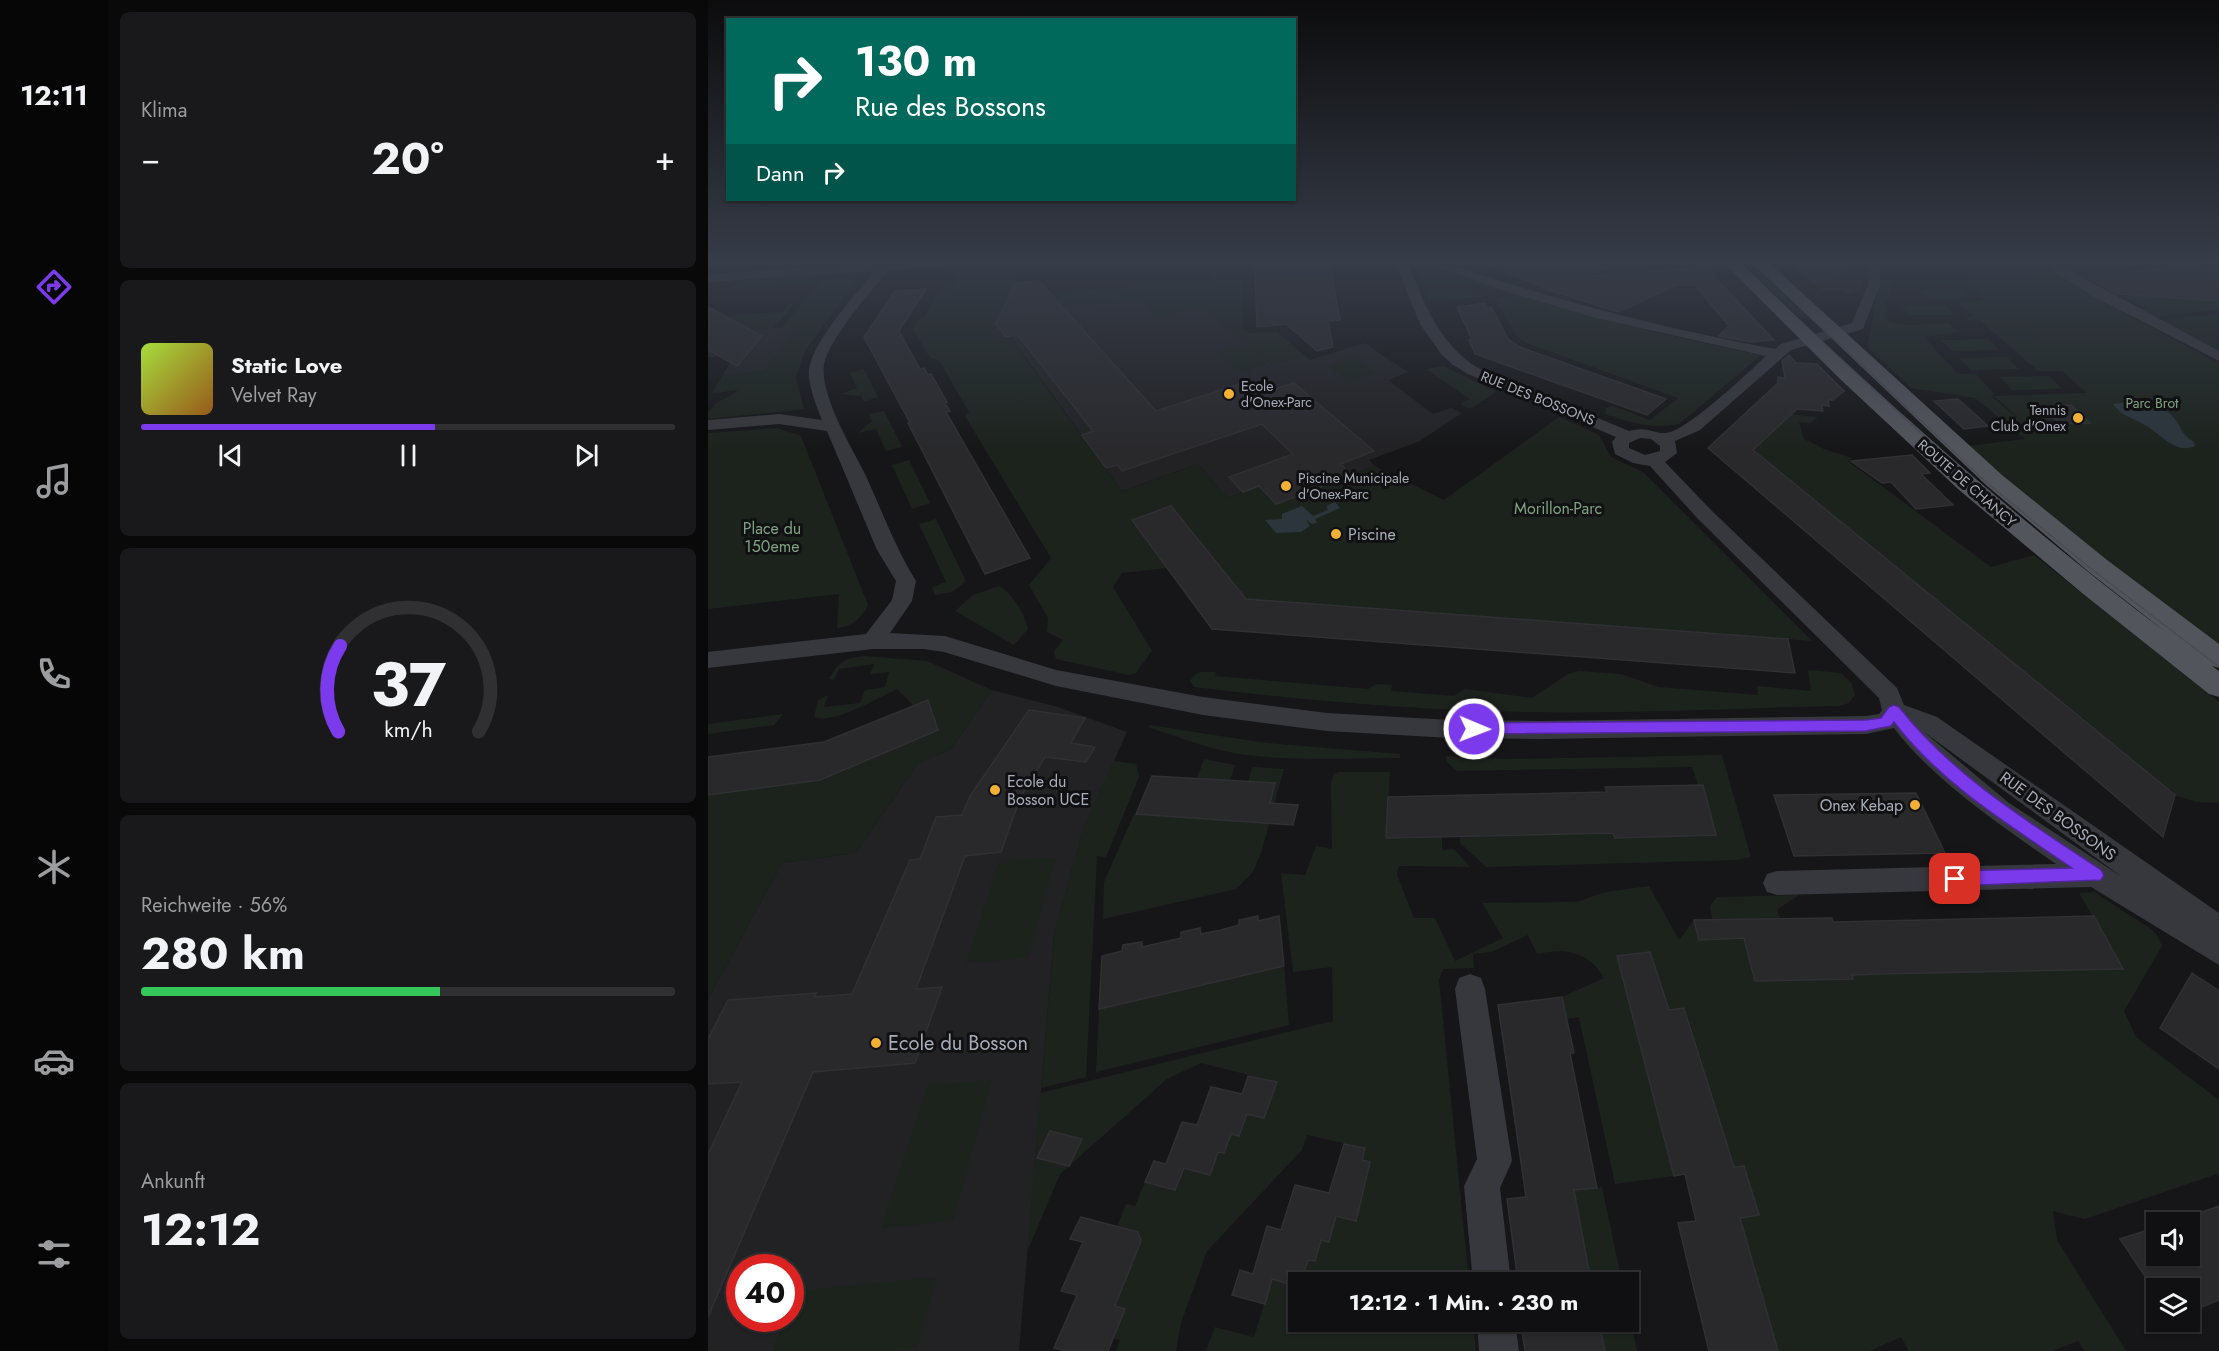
<!DOCTYPE html>
<html lang="de">
<head>
<meta charset="utf-8">
<style>
	:root { --surface:#101012; --page:#19191b; --text:#f1f3f6; --muted:#9c9d9f; --line:#303032; --accent:#7c3aed }
	body { margin:0; font-family:Jost,sans-serif; background:var(--page); color:var(--text); height:100vh; display:flex; flex-direction:column; font-size:22px; white-space:nowrap }
	* { box-sizing:border-box; margin:0 }
	p { font-size:20px; color:var(--muted) }
	.icon { flex:none; width:33px; height:33px; fill:none; stroke:currentColor; stroke-width:2; stroke-linecap:round; stroke-linejoin:round }
	.map { position:relative; flex:1; overflow:hidden }
	.details { display:flex; flex-direction:column; gap:12px; padding:12px; background:#09090a; width:600px }
	.details>* { flex:none }
	.guide { position:absolute; left:18px; top:18px; width:570px; height:183px; border-radius:0px; box-shadow:0 2px 4px #0004,0 0 0 2px var(--line); background:#00695c; color:#fff; overflow:hidden }
	.buttons { position:absolute; left:1438px; top:1212px; display:grid; gap:12px }
	.buttons a { display:grid; place-items:center; width:54px; height:54px; border-radius:0px; background:var(--surface); box-shadow:0 2px 4px #0004,0 0 0 2px var(--line); font-size:30px }
	.speed { position:absolute; left:18px; top:1254px; display:flex; gap:12px; font-size:30px; font-weight:700; text-align:center }
	.speed>* { display:grid; place-content:center; width:78px; height:78px; border-radius:50%; background:var(--surface); box-shadow:0 2px 4px #0004,0 0 0 2px var(--line); line-height:1 }
	.speed .limit { border:9px solid #d22; background:#fff; color:#111 }
	.pin { position:absolute; display:grid; place-items:center; width:51px; height:51px; color:#fff; margin:-26px; border-radius:12px; box-shadow:0 3px 9px #0006 }
	.me { position:absolute; width:66px; margin:-33px; rotate:91deg; stroke-linejoin:round; filter:drop-shadow(0 0 4px #0008) }
	.turn { display:flex; align-items:center; gap:21px; height:126px; padding:0 30px; font-size:27px }
	.turn .icon { width:78px; height:78px; stroke-width:2.5 }
	.turn b { display:block; font-size:42px; line-height:51px }
	.then { display:flex; align-items:center; height:57px; padding:0 30px; background:#0003; gap:12px; font-size:22px }
	.big { font-size:45px; font-weight:700; line-height:1.1 }
	.details .widget { flex:1; display:flex; flex-direction:column; justify-content:center; gap:9px; min-width:0; padding:0 21px; border-radius:9px; background:var(--page) }
	.details .dial { align-items:center; gap:0 }
	.dial svg { height:156px; overflow:visible; fill:none; stroke:var(--line); stroke-width:7; stroke-linecap:round; text-anchor:middle }
	.dial text { fill:var(--text); stroke:none }
	.song { display:flex; align-items:center; gap:18px }
	.cover { width:72px; height:72px; border-radius:9px; background:linear-gradient(135deg,hsl(80 70% 55%),hsl(30 70% 35%)) }
	.played { height:6px; border-radius:3px; background:linear-gradient(90deg,var(--accent) 55%,var(--line) 55%) }
	.keys { display:flex; justify-content:space-around; direction:ltr }
	.heat { display:flex; justify-content:space-between; align-items:center; font-size:33px; direction:ltr }
	.charge { height:9px; border-radius:4px; background:linear-gradient(90deg,#34c759 56%,var(--line) 0) }
	.trip { position:absolute; left:580px; top:1272px; width:351px; height:60px; border-radius:0px; background:var(--surface); box-shadow:0 2px 4px #0004,0 0 0 2px var(--line); font-weight:700; line-height:60px; text-align:center }
	main { display:flex; flex:1; min-height:0 }
	.dock { display:flex; flex-direction:column; width:108px; justify-content:space-around; align-items:center; background:#060607; color:var(--muted) }
	.dock .icon { width:42px; height:42px }
	.dock .on { color:var(--accent) }
	.dock b { font-size:27px; color:var(--text) }
	.map>svg:first-child { display:block }
	.built { fill:#222225; fill-rule:evenodd }
	.green { fill:#1c231d; fill-rule:evenodd }
	.water { fill:#2c353c }
	.building { fill:#29292c; stroke:#303034; stroke-width:1.5 }
	.lines { fill:none; stroke-linecap:round; stroke-linejoin:round }
	.minor { fill:#37383d; fill-rule:evenodd }
	.major { fill:#53555c; fill-rule:evenodd }
	.tram { stroke:#4a4c52; stroke-width:1.5 }
	.route { fill:#7c3aed; stroke:#51269a; stroke-width:1.5 }
	.poi-dot { fill:#f2b134; stroke:#111113; stroke-width:2 }
	.labels { text-anchor:middle; dominant-baseline:central; stroke-width:6; stroke-linejoin:round; paint-order:stroke }
	.far-poi-label { font-size:14px; fill:#a8adb8; stroke:#111113; text-anchor:start }
	.far-street-label { font-size:14px; fill:#a8adb8; stroke:#111113 }
	.far-park-label { font-size:14px; fill:#7fa381; stroke:#111113 }
	.park-label { font-size:16px; fill:#7fa381; stroke:#111113 }
	.poi-label { font-size:16px; fill:#a8adb8; stroke:#111113; text-anchor:start }
	.street-label { font-size:16px; fill:#a8adb8; stroke:#111113 }
	.near-poi-label { font-size:20px; fill:#a8adb8; stroke:#111113; text-anchor:start }
</style>
</head>
<body>
<main>
<nav class="dock">
<b>12:11</b>
<svg class="icon on" aria-label="directions" viewBox="0 0 24 24"><path d="M12 3l9 9-9 9-9-9zM9 14v-3h6M13 9l2 2-2 2"/></svg>
<svg class="icon" aria-label="music" viewBox="0 0 24 24"><path d="M9 18V5l10-2v13"/><circle cx="6" cy="18" r="3"/><circle cx="16" cy="16" r="3"/></svg>
<svg class="icon" aria-label="phone" viewBox="0 0 24 24"><path d="M5 4h4l2 5-3 2q2 4 5 5l2-3 5 2v4C11 20 4 13 5 4z"/></svg>
<svg class="icon" aria-label="climate" viewBox="0 0 24 24"><path d="M12 3v18M4 7l16 10M4 17L20 7"/></svg>
<svg class="icon" aria-label="car" viewBox="0 0 24 24"><path d="M5 17H2v-5l4-1 3-4h7l3 4 3 1v5h-3M9 17h6M6 11h13"/><circle cx="7" cy="17" r="2"/><circle cx="17" cy="17" r="2"/></svg>
<svg class="icon" aria-label="filters" viewBox="0 0 24 24"><path d="M4 7h16M4 17h16"/><circle cx="9" cy="7" r="2"/><circle cx="15" cy="17" r="2"/></svg>
</nav>
<section class="details">
<div class="widget"><p>Klima</p>
<div class="heat"><a>−</a><b class="big">20°</b><a>+</a></div>
</div>
<div class="widget">
<div class="song"><i class="cover"></i><div><b>Static Love</b><p>Velvet Ray</p></div></div>
<div class="played"></div>
<div class="keys"><svg class="icon" aria-label="previous" viewBox="0 0 24 24"><path d="M18 5L8 12l10 7zM5 5v14"/></svg><svg class="icon" aria-label="pause" viewBox="0 0 24 24"><path d="M8 5v14M16 5v14"/></svg><svg class="icon" aria-label="next" viewBox="0 0 24 24"><path d="M6 5l10 7-10 7zM19 5v14"/></svg></div>
</div>
<div class="widget dial"><svg viewBox="0 0 100 80">
<path d="M14 69A42 42 0 1 1 86 69"/>
<path d="M14 69A42 42 0 0 1 15 25" stroke="#7c3aed"/>
<text x="50" y="56" font-size="32" font-weight="700">37</text>
<text x="50" y="72" font-size="11">km/h</text>
</svg></div>
<div class="widget"><p>Reichweite · 56%</p><b class="big">280 km</b><div class="charge"></div></div>
<div class="widget"><p>Ankunft</p><b class="big">12:12</b></div>
</section>
<div class="map">
<svg width="1511" height="1351" viewBox="0 0 1511 1351">
	<rect width="100%" height="100%" fill="#161618"/>
	<path class="built" d="M1081 262H1157L1161 278H1154V288L1142 295 1131 290 1119 291 1113 290Z
		M432 301 452 317 494 306 564 365 596 355 602 360 656 343 700 372 680 380 725 414 743 408 754 413 712 441 661 460 667 466 568 504 551 486 519 498 490 464 414 491 302 336 286 339 281 331 286 330 281 322 285 321 279 312Z
		M90 326 57 371 14 376 27 355 0 357V333Z
		M284 690 350 707 419 732 375 830 346 934 311 1351H0V999L74 863 148 853 209 764 243 749ZM32 1268H82V1318H32Z"/>
	<path class="green" d="M0 262H116L96 267 0 274Z
		M290 262 300 265 311 274 302 296 503 281 504 269 511 268V280L534 279 535 329 542 333 569 332 596 355 564 365 494 306 452 317 432 301 279 312 285 321 281 322 286 330 281 332 286 339 301 336 414 491 490 464 519 498 551 486 568 504 667 466 736 500 851 417 891 435 903 457 935 472 1104 641 538 599 462 506 424 520 459 568 414 573 405 587 444 651 428 673 421 675 348 659 346 651 355 640 339 632 340 618 321 585 343 558 257 416 261 412 233 364 228 359 222 358 205 329 211 318 216 317 231 291 245 285 255 265Z
		M398 262 401 264 311 270 303 263Z
		M705 262H714C825 302 937 333 1053 355L971 424C943 429 923 423 897 414L898 408 905 406 942 420 970 398 821 344 808 336 787 298 804 296 766 283 715 284 707 268 711 267Z
		M1035 262H1042L1100 317 1092 318Z
		M1245 262H1334L1417 311 1413 312 1511 363V649L1333 512 1260 446 1317 439 1267 398 1203 388 1159 347 1173 274 1171 263 1248 270 1257 268 1255 264ZM1248 274 1277 300 1249 302 1265 316 1257 318 1261 321 1270 319 1330 371H1354L1379 393 1286 396 1317 424 1283 396 1287 395 1268 374H1250L1216 337 1250 332 1241 323 1202 325 1181 322 1176 303 1183 293V276Z
		M1340 262H1446L1356 271Z
		M1458 262H1511V310L1438 317 1426 310 1437 308 1379 277 1367 278 1365 273C1398 270 1431 269 1464 266Z
		M143 272 150 274 151 277 97 351 88 378 96 409 0 419V412L8 403 29 392 28 390 4 394 14 376 57 371 89 327H74C98 302 104 274 143 272Z
		M109 275H114L93 289 96 284 21 289 34 280Z
		M1240 277 1249 285 1206 286 1198 278Z
		M758 288 768 293 763 295 775 294 776 297 721 300 718 291Z
		M1253 289 1263 298 1219 299 1210 290Z
		M82 303H86L79 314 65 328 0 333V317L74 312Z
		M1237 305 1247 315H1202L1193 306Z
		M1511 314V354L1449 320Z
		M1280 339 1292 350 1244 351 1233 340Z
		M534 343 559 364 533 372 509 351Z
		M647 357 668 373 641 382 621 366Z
		M1299 357 1311 369 1262 370 1251 358Z
		M736 366 788 392 762 409 752 404 762 399 718 369Z
		M156 369 170 397 156 402 153 396 133 394 149 388 142 373Z
		M1341 376 1354 389 1304 390 1292 377Z
		M176 411 194 447 178 451 168 429 150 433 164 421 161 414Z
		M1083 414 1110 417 1102 423 1091 422 1096 439 1116 449 1144 458 1140 461 1283 567 1326 555 1511 702V803L1488 802 1467 795 1045 450Z
		M69 428 93 436 160 605C154 618 143 627 129 628L131 594 0 609V433Z
		M201 460 222 503 204 509 184 465Z
		M228 519 258 581 244 592 227 595 224 587 238 582 211 524Z
		M291 586C305 594 316 613 320 629L306 645 247 611 265 595Z
		M156 656 219 661 284 690 243 749 209 764 148 853 74 863 0 999V795L112 780 230 730 220 700 206 706 189 689C170 698 124 725 106 717L110 700 120 695 116 707 152 703 157 690 177 687 181 672 162 674 166 664 131 669 126 680 121 679C131 662 136 658 156 656Z
		M1100 670 1133 673 1144 684 1147 695 1141 703 1130 706C1026 708 921 714 817 712 706 710 596 700 486 687L482 681C489 670 495 672 508 672L507 676 660 689 669 684 684 685 683 691 746 696 757 689 824 698 860 674 871 671 913 674 951 687 1050 695 1049 686 1103 691Z
		M75 714 66 725 0 734V724Z
		M441 725 558 743 692 754V758C641 758 589 761 538 755 504 751 472 737 440 727Z
		M1014 755 1043 857 1029 860 778 867 752 843V837L905 833 907 838 1008 834 995 785H990L984 767 749 771 739 762 738 756 797 759Z
		M496 759 527 765 522 781 489 779Z
		M405 761 428 764 431 777 398 857 389 856 378 1077 333 1088 346 934 375 829Z
		M544 767 576 769 554 850 545 872 528 889 395 919 396 882 426 814 555 823 567 784 540 782Z
		M631 772H682L678 838 734 837V850L746 849 762 867 691 866 689 875 706 918H727L747 961 795 938 774 903 869 902 897 892 941 886 971 940 986 920 1008 939 1002 906 1009 897 1091 895 1069 910 1072 919 1031 920 1047 981 1144 979V975L1169 974 1415 969 1371 893 1386 892 1443 929 1449 935 1454 946 1416 1011 1428 1037 1511 1100V1176L1509 1174 1377 1219 1345 1211 1349 1240 1418 1351H1377L1370 1341 1344 1351H1201L1193 1337 1162 1351H1070L1032 1218 1051 1215 1036 1166 1026 1167 977 1008 959 1010 942 953 909 956 966 1176 907 1184 871 1017 859 1019 854 997 896 978C882 952 857 947 829 954L820 935 783 952 765 954 766 968 735 969 731 980 761 1282H594L600 1260 607 1261 613 1240 621 1241 628 1216 648 1221 662 1162 654 1160 657 1148 599 1135 594 1150 499 1251 473 1323 468 1351H408L412 1340 405 1338 416 1309 407 1306 417 1284 410 1281 421 1255 427 1257 433 1241 430 1232 409 1227 418 1204 427 1206 437 1182 467 1190 476 1168 502 1175 510 1152 516 1153 523 1134 532 1136 539 1114 556 1118 569 1082 493 1063 459 1079 352 1174 319 1252 332 1093 625 1021 624 967 585 972 573 873 597 875 608 846 624 849 623 782 626 774Z
		M348 857 320 958 258 963 291 861Z
		M576 966 581 1025 388 1072 391 1009Z
		M284 1080 245 1221 173 1228 220 1085Z
		M894 1187 914 1282H883L866 1190Z
		M229 1277 209 1348 181 1351H64L76 1319 82 1318 83 1302 87 1291Z
		M564 1279 591 1287V1322H765L768 1351H498L507 1327 546 1337Z
		M921 1314 929 1351H897L891 1322H921Z"/>
	<path class="water" d="M1426 401C1440 402 1458 407 1467 419 1474 429 1474 435 1486 442L1487 446C1467 455 1452 433 1437 425 1426 419 1412 415 1405 404Z
		M627 502 632 508 607 519 609 523 604 524 598 520 602 526 593 532 568 533 557 520 574 519V514L594 506 605 516 620 510 618 506Z"/>
	<path class="building" d="M547 262H621L632 320 620 321 625 347 609 351 578 324 549 327Z
		M774 262H910L875 277 1005 266 1001 271 1066 340 1042 342 1011 336 1021 326 987 285H969L910 312 841 290Z
		M1085 262H1142L1121 282H1107Z
		M1486 264 1492 269 1511 270V301L1410 294 1379 277Z
		M331 281 448 411 541 381 554 393 586 383 666 451 632 464 644 475 568 504 551 486 535 492 521 477 585 454 554 424 414 471 409 465 398 468 374 435 385 431 309 334 298 337 288 324 307 283Z
		M218 289 191 331 212 369 216 368 220 375 223 374 239 402 237 403 242 411 238 412 322 558 277 574 200 423H202L156 337 187 291Z
		M777 303 778 307H783L800 339 812 347 958 399 939 415 767 354 761 340H764L749 307Z
		M0 307 54 336 29 366 0 350Z
		M1081 355 1088 363 1109 364 1136 391 1125 400H1120L1121 406 1114 405 1115 411 1089 409 1045 450 1467 795 1455 837 1000 448 1070 383V377L1077 378 1074 361Z
		M1250 399 1280 426 1256 429 1226 401Z
		M1363 405 1382 423 1352 424 1334 406Z
		M1204 455 1222 473 1213 474 1245 505 1208 509 1183 482 1174 483 1143 461Z
		M463 506 538 599 1080 639 1087 673 504 629 424 520Z
		M220 700 230 730 112 780 0 795V757L116 742Z
		M321 710 377 718 363 743 387 747 378 762 337 757 312 798 293 852 257 856 208 989 234 987 207 1063 105 1072 0 1317V1154L34 1082 0 1084V1039L20 1000 108 993 106 997 144 994 202 860 212 859 228 817 254 815 262 796Z
		M444 776 567 783 562 803 590 805 585 825 428 814Z
		M995 785 1008 835 907 838 905 833 678 838 680 797 899 792 897 787Z
		M1208 793 1237 853 1086 856 1066 795Z
		M550 916V921L571 916 576 966 391 1009 394 956 414 951 415 945 434 942V947L473 938V932L492 928 493 934 513 930 531 925V920Z
		M1386 916 1415 969 1169 974 1144 975 1145 979 1047 981 1036 938 991 940 986 920 1124 918 1125 922Z
		M942 952 961 1010 976 1008 1026 1167 1036 1166 1051 1215 1032 1218 1070 1351H1001L970 1223 988 1221 977 1174 966 1176 909 956Z
		M1484 973 1511 991V1069L1452 1028Z
		M854 997 866 1053H862L889 1188 866 1190 883 1282H810L799 1199 818 1197 790 1005Z
		M540 1076 569 1082 556 1118 539 1114 531 1136 523 1134 516 1153 510 1152 502 1175 476 1168 467 1190 437 1182 446 1161 458 1164 474 1122 489 1125 503 1087 534 1094Z
		M342 1131 374 1139 361 1166 329 1158Z
		M636 1144 657 1148 654 1160 662 1162 648 1221 628 1216 621 1242 613 1240 607 1261 600 1260 591 1287 564 1279 557 1304 524 1295 532 1270 545 1274 559 1226 573 1230 587 1185 621 1193Z
		M1511 1206V1300L1482 1312V1288H1445L1412 1239 1449 1227V1256H1482V1216Z
		M373 1217 430 1232 433 1241 407 1306 417 1309 400 1351H358L346 1348 369 1295 353 1291 375 1242 362 1239Z
		M819 1322H891L897 1351H817L814 1331 820 1330Z"/>
	<g class="lines">
		<path class="minor" d="M173 262H244L238 266 180 270C162 293 126 333 117 360 108 390 144 447 157 474 174 511 187 547 208 581L204 601 182 633 237 636 348 670 495 697 619 713 743 720 833 721 1158 716 1171 714 1174 710 1171 698 990 519 942 466 925 463 907 454 904 442 908 437 760 374 745 365 733 354 712 324 687 262H699C717 304 730 343 770 368L921 431C940 426 943 433 957 433 976 434 1042 371 1058 356L888 318 803 293 716 262H734C843 299 954 328 1067 349L1073 344 1144 323 1160 285V262H1172V285L1155 329 1083 350 992 430 967 441 969 453 957 462 1004 511 1189 688 1196 705 1229 717 1511 913V965L1383 887 1069 895 1059 892 1055 883 1059 874 1069 871 1348 864C1295 827 1225 780 1186 728L1158 734 833 739 743 738 619 731 495 715 348 686 236 652 216 649H165L0 668V652L158 634 184 600 188 581 169 550 119 431 71 424 0 430V420L71 414 114 420C109 408 102 390 101 376 98 347 149 294 166 271L0 282V274ZM932 438 943 439 952 446V451L937 455 921 448V443ZM1216 732 1414 877 1301 803Z
			M1331 262H1346L1511 351V361L1385 296Z
			M762 974 773 978 777 989 804 1161 792 1188 803 1282H765L756 1186 769 1159 747 989 751 978Z
			M769 1322H807L811 1351H771Z"/>
		<path class="major" d="M1015 262H1032C1167 394 1308 519 1459 633L1381 572 1278 485 1043 262H1060L1294 475 1399 560 1511 644V668L1504 666 1511 671V697L1501 694 1374 593 1250 489 1132 379Z"/>
		<path class="tram" d="M1107 321 1278 482 1382 568 1511 667
			M1109 337 1279 494"/>
	</g>
	<linearGradient id="sky" x2="0" y2="1"><stop stop-color="#0c0c0d"/><stop offset="0.58" stop-color="#363c48"/><stop offset="1" stop-color="#363c48" stop-opacity="0"/></linearGradient>
	<rect width="1511" height="451" fill="url(#sky)"/>
	<path class="route" d="M1186 705 1191 707C1245 776 1321 822 1393 870L1396 875 1393 880 1247 886 1241 884 1238 879 1241 874 1247 871 1364 868C1301 825 1232 783 1186 722L1183 726 1158 731 766 734 759 729 766 723 1158 720 1173 718 1181 707Z"/>
	<g class="poi-dot">
		<circle cx="521" cy="394" r="6"/>
		<circle cx="1370" cy="418" r="6"/>
		<circle cx="578" cy="486" r="6"/>
		<circle cx="628" cy="534" r="6"/>
		<circle cx="287" cy="790" r="6"/>
		<circle cx="1207" cy="805" r="6"/>
		<circle cx="168" cy="1043" r="6"/>
	</g>
	<g class="labels">
		<g class="far-poi-label">
			<text x="533" y="386">Ecole<tspan x="533" dy="16">d'Onex-Parc</tspan></text>
			<text x="1358" y="410" text-anchor="end">Tennis<tspan x="1358" dy="16">Club d'Onex</tspan></text>
			<text x="590" y="478">Piscine Municipale<tspan x="590" dy="16">d’Onex-Parc</tspan></text>
		</g>
		<g class="far-street-label">
			<text transform="translate(830 398) rotate(22)">RUE DES BOSSONS</text>
			<text transform="translate(1259 483) rotate(41)">ROUTE DE CHANCY</text>
		</g>
		<g class="far-park-label">
			<text x="1444" y="403">Parc Brot</text>
		</g>
		<g class="park-label">
			<text x="850" y="508">Morillon-Parc</text>
			<text x="64" y="528">Place du<tspan x="64" dy="18">150eme</tspan></text>
		</g>
		<g class="poi-label">
			<text x="640" y="534">Piscine</text>
			<text x="299" y="781">Ecole du<tspan x="299" dy="18">Bosson UCE</tspan></text>
			<text x="1195" y="805" text-anchor="end">Onex Kebap</text>
		</g>
		<g class="street-label">
			<text transform="translate(1350 816) rotate(36)">RUE DES BOSSONS</text>
		</g>
		<g class="near-poi-label">
			<text x="180" y="1043">Ecole du Bosson</text>
		</g>
	</g>
</svg>
<div class="buttons">
<a><svg class="icon" aria-label="sound" viewBox="0 0 24 24"><path d="M4 9h4l5-4v14l-5-4H4zM17 9q2 3 0 6"/></svg></a>
<a><svg class="icon" aria-label="layers" viewBox="0 0 24 24"><path d="M12 4l9 5-9 5-9-5zM3 14l9 5 9-5"/></svg></a>
</div>
<div class="speed"><div class="limit">40</div></div>
<div class="pin" style="left:1247px;top:879px;background:#d93025"><svg class="icon" aria-label="arrive" viewBox="0 0 24 24"><path d="M6 21V4h12l-3 4 3 4H6"/></svg></div>
<svg class="me" style="left:766px;top:729px" viewBox="-20 -20 40 40"><circle r="17" fill="#7c3aed" stroke="#fff" stroke-width="3"/><path d="M0-11L8 9 0 5-8 9z" fill="#fff"/></svg>
<div class="trip">12:12 · 1 Min. · 230 m</div>
<div class="guide">
<div class="turn"><svg class="icon" aria-label="right" viewBox="0 0 24 24"><path d="M7 20v-9h11M14 6l5 5-5 5"/></svg><div><b>130 m</b>Rue des Bossons</div></div>
<div class="then">Dann<svg class="icon" aria-label="right" viewBox="0 0 24 24"><path d="M7 20v-9h11M14 6l5 5-5 5"/></svg></div>
</div>
</div>
</main>
</body>
</html>
